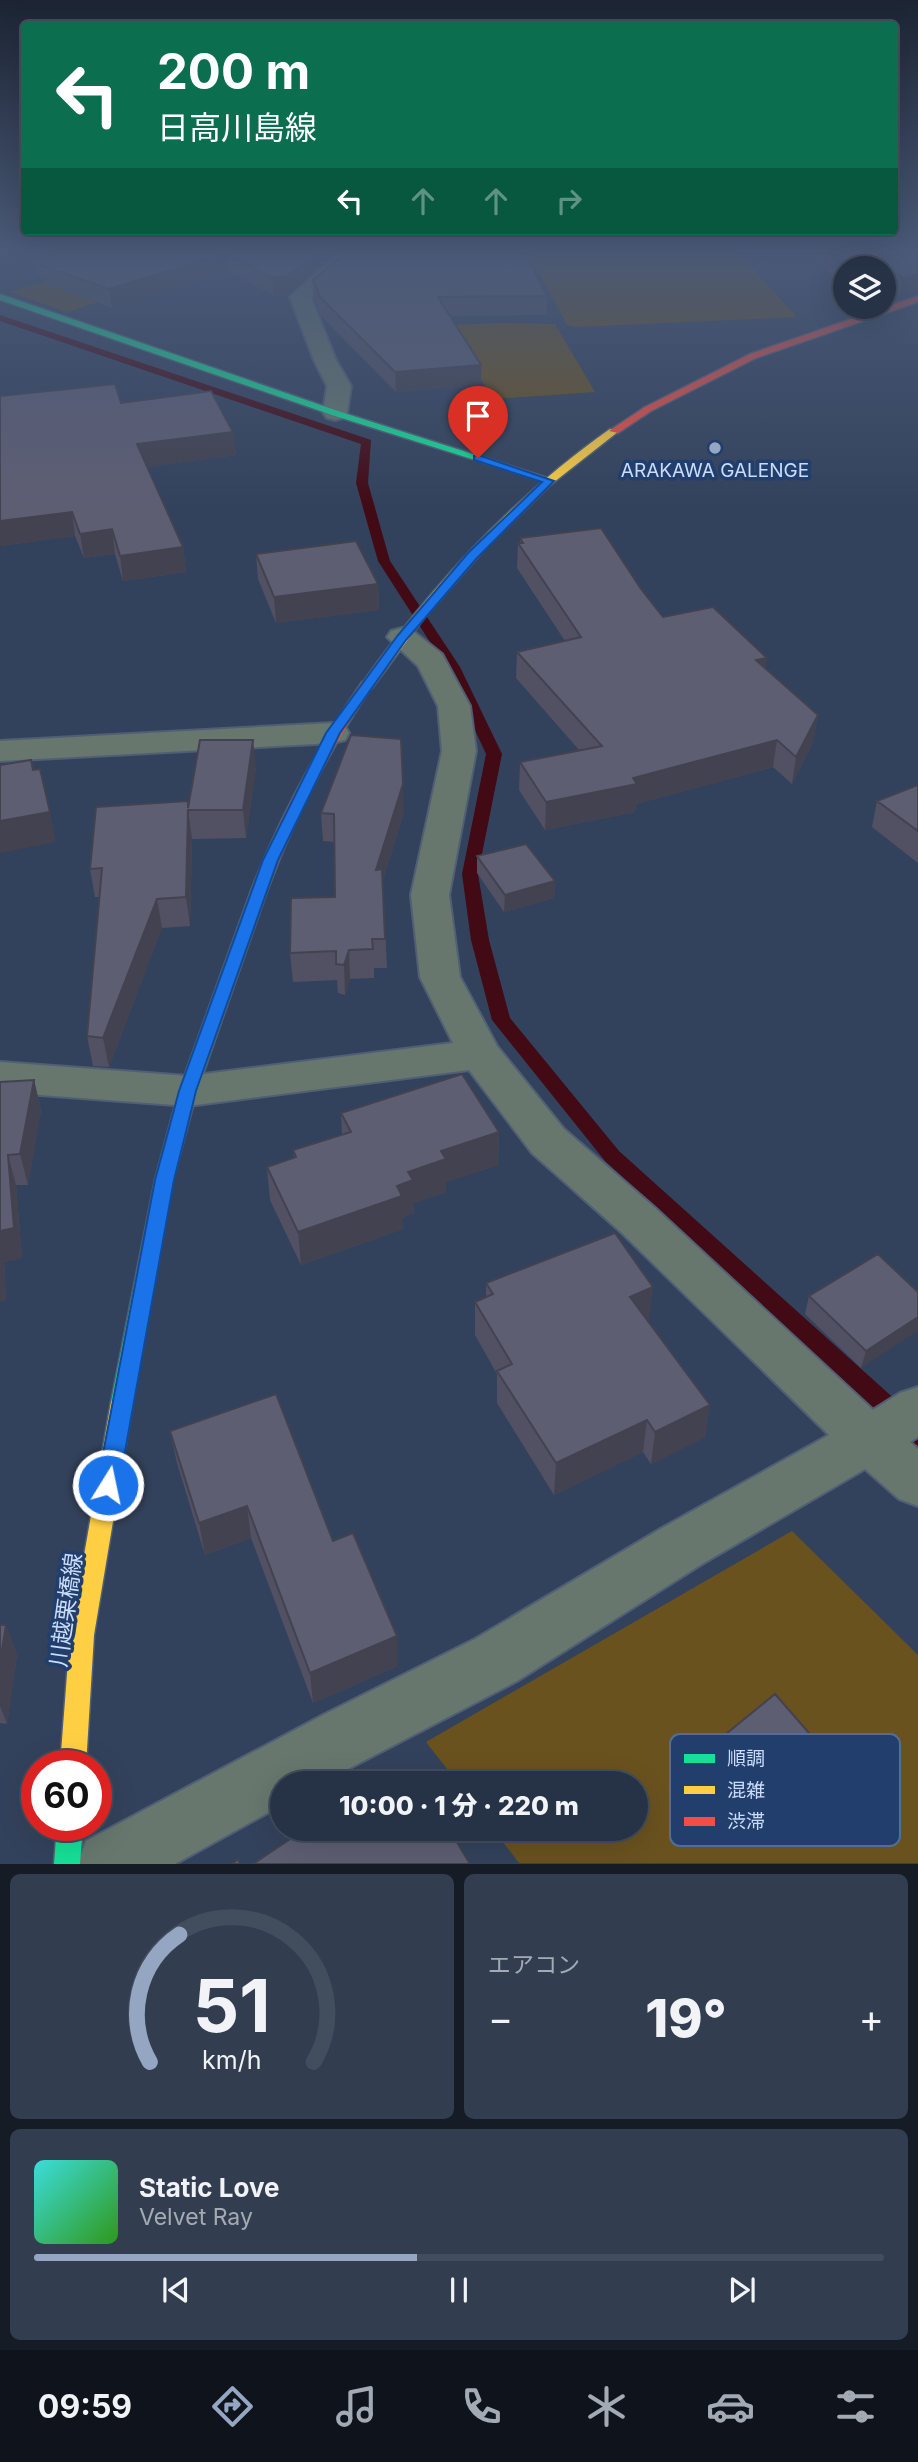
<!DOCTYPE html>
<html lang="ja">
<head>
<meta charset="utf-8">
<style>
	:root { --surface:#263245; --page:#323e50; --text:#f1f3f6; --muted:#a4aab3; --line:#424d5e; --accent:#95a6c2 }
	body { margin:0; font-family:Inter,"Noto Sans JP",sans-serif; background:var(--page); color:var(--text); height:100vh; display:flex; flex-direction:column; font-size:26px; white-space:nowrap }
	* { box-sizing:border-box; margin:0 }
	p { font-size:23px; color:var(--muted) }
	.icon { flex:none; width:38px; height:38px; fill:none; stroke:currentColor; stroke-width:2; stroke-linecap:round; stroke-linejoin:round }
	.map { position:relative; height:1864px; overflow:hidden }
	.details { display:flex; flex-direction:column; gap:10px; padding:10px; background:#151c26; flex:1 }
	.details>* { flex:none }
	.top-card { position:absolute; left:21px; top:21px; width:877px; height:214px; border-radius:7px; box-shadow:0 7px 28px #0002,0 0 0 2px var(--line); background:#0b6e4f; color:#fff; overflow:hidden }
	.fabs { position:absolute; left:833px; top:256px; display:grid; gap:14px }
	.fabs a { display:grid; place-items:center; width:63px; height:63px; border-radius:50%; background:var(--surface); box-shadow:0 7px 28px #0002,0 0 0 2px var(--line); font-size:35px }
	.speed { position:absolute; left:21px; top:1750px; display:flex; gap:14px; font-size:35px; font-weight:700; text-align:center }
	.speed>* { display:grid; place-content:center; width:91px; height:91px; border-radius:50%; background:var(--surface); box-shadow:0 7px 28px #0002,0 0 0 2px var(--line); line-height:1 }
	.speed .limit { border:10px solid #d22; background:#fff; color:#111 }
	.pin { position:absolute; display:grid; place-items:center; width:60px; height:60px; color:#fff; margin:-72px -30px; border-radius:50% 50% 50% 0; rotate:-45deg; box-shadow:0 0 7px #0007 }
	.pin .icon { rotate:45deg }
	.me { position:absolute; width:77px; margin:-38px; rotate:10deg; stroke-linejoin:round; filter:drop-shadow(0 0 5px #0008) }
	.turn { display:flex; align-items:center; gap:24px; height:147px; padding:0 21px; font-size:32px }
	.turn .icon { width:91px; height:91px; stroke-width:2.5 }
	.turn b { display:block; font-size:49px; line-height:60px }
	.lanes { display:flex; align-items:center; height:66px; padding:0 21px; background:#0003; justify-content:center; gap:35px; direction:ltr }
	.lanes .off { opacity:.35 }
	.big { font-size:52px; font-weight:800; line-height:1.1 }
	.details .card { flex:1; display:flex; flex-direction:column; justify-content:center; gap:10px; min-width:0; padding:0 24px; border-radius:10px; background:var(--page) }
	.details .dial { align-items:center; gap:0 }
	.dial svg { height:182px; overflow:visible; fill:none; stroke:var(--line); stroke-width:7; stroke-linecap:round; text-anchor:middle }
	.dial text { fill:var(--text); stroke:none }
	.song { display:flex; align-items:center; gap:21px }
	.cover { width:84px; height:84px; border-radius:10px; background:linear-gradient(135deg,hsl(180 70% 55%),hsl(110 70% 35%)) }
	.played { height:7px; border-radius:4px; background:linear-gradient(90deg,var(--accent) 45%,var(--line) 45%) }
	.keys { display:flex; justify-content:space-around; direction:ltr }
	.heat { display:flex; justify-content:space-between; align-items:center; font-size:38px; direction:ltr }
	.details .tiles { flex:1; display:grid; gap:10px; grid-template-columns:1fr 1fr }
	.card:last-child { grid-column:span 2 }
	.trip { position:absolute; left:270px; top:1771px; width:378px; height:70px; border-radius:35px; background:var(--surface); box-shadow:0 7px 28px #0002,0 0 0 2px var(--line); font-weight:800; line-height:70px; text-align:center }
	.tabs { display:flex; height:112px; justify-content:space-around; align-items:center; background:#0f141c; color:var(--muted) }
	.tabs .icon { width:49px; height:49px }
	.tabs .current { color:var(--accent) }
	.tabs b { font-size:32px; color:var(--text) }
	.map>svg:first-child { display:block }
	.green { fill:#6a521f }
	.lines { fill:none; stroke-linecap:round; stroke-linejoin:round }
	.stream { fill:#420a14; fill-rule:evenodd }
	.street-casing { stroke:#515f75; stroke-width:4 }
	.fast-casing { stroke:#515f75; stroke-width:3 }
	.slow-casing { stroke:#515f75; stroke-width:3 }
	.jam-casing { stroke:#515f75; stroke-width:3 }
	.street { fill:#67776e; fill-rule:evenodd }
	.fast { fill:#16e098; fill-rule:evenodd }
	.slow { fill:#ffcf43; fill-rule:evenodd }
	.jam { fill:#f24e42; fill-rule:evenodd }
	.wall { fill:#515163 }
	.shaded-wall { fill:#424250 }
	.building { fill:#5e5e73; stroke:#424250; stroke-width:2 }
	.route { fill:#1a73e8; stroke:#114b97; stroke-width:2 }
	.poi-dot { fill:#95a6c2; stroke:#223e6d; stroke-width:2.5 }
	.labels { text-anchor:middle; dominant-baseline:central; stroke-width:7; stroke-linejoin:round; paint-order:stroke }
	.far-poi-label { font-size:19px; fill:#cadcf9; stroke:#223e6d }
	.street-label { font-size:23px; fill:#cadcf9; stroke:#223e6d }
	.key { fill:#223e6d; stroke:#546d97; stroke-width:2 }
	.key-label { font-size:19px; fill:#cadcf9 }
</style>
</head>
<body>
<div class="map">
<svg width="918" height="1864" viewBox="0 0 918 1864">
	<rect width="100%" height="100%" fill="#33425c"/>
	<path class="green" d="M529 248H734L797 317 578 327 567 325 527 251Z
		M89 269 141 288 67 312 9 292Z
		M503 323 555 324 595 392 493 399 448 325Z
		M792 1531 918 1655V1863H519L493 1829H635V1783H458L426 1742Z"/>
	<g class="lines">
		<path class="stream" d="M0 315 371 440 368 483 390 561 460 667 502 754 478 874 489 940 510 1018 619 1151 918 1420V1446L910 1442 605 1161 492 1020 471 940 462 874 486 754 446 667 378 561 356 483 361 444 0 321Z"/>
		<defs>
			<path id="street" d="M344 248H364L349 266 311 298 336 360 351 386 347 413 343 418 335 420 327 418 323 413 327 386 314 360 290 297Z
				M402 628 413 631 442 654 470 706 476 751 449 895 460 977 497 1046 564 1129 654 1207 873 1410 900 1393 918 1387V1437L910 1442 918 1449V1506L899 1499 865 1469 702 1564 517 1681 321 1783H282V1805L175 1864H77L86 1841 323 1715 475 1639 662 1528 829 1435 622 1233 532 1153 469 1070 188 1106 0 1092V1062L188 1076 453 1043 420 977 411 895 442 751 438 706 418 666 387 637 391 631Z
				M333 723 345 726 349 733 345 740 333 743 0 761V741Z"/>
			<path id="fast" d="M0 294 338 411 554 480 545 482 332 415 0 300Z
				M259 886 267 891 197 1091 173 1180 133 1402 129 1408 122 1411 115 1408 111 1402 155 1180 179 1091 251 891Z
				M57 1825H83L80 1864H54Z"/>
			<path id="slow" d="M610 429 619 431 549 486 484 550 424 618 372 688H362L361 685C430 587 512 498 610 429Z
				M122 1393 129 1396 133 1402 94 1635 86 1766H60L70 1635 111 1402 115 1396Z"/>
			<path id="jam" d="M918 296V302L756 358 651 411 618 433 609 431 645 407 750 354Z
				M367 681 373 685C329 750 294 818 267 891L259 896 254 894 251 891C280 816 317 748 362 682Z"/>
		</defs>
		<use href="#street" class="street-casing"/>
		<use href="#fast" class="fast-casing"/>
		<use href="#slow" class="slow-casing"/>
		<use href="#jam" class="jam-casing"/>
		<use href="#street" class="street"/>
		<use href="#fast" class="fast"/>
		<use href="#slow" class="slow"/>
		<use href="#jam" class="jam"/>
	</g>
	<path class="wall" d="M22 248H340L291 293 274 296 229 271 112 308 44 283Z
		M806 248H918L900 296 890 290H884V268H845V285L843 282H838Z
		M313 280 547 296V315L450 316 481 385 396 392 321 316 314 299Z
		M121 403 233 432 236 455 147 467 183 547 186 572 123 581 115 554 84 558 75 536 0 546Z
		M520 538 641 589 663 617 766 669 818 715 813 742 792 784 773 767 636 804 635 812 545 830 519 790 520 762 580 751 516 678 517 652 565 641 517 568 518 543H520Z
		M256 554 378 584 379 610 276 623 258 579Z
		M256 767 246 838 192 839 190 926 162 928 109 1067 93 1066 87 1036 99 897H95L90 869 189 804Z
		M918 785V863L872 827 877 801Z
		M404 812 383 880 387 968H374V978L350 979 345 995 338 993 337 980 293 982 290 953 335 897 334 842 323 841 321 813Z
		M477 856 555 881 554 898 504 912 477 873Z
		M34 1080 41 1110 28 1185H16L22 1258 4 1262 6 1300 0 1301V1082Z
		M341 1113 499 1132 498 1165 446 1182V1192L413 1203 414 1213 403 1217V1229L301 1265 270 1200 267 1167 294 1158 293 1150 342 1135Z
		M486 1283 649 1320 647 1321 710 1405 705 1437 651 1464 643 1452 554 1495 497 1403V1374L475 1335V1302L486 1298Z
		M918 1292 861 1368 805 1314 809 1296Z
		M170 1431 333 1541 398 1666 313 1703 251 1538 205 1555 177 1463Z
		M0 1625H6L17 1655 7 1724 0 1723Z
		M710 1747 836 1764 831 1780 766 1836 707 1763Z"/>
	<path class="shaded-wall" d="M320 248H340L291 293 274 296 273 278Z
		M227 253 229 271 112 308 109 289Z
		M918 274V291L900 296 903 278Z
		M481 365V385L396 392 395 372Z
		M233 432 236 455 140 468 137 444Z
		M72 512 75 536 0 546V521Z
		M112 529 115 554 84 558 80 534Z
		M183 547 186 572 123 581 120 556Z
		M378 584 379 610 276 623 274 597Z
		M767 658 764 684 756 660Z
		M818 715 813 742 792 784 796 757Z
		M253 740 256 767 246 838 243 810Z
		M777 740 773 767 636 804 635 812 545 830 546 802 633 778Z
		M403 784 404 812 377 899 376 870Z
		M188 810 192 839 190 926 186 897Z
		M50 812 56 842 0 853V821Z
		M555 881 554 898 504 912 505 895Z
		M157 899 162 928 109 1067 103 1038Z
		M349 950 350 979 345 995 344 965Z
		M34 1080 41 1110 28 1185 20 1154Z
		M499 1132 498 1165 446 1182V1192L413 1203 414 1213 403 1217V1229L301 1265 298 1232 397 1186 408 1172 441 1151Z
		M8 1155 16 1185 22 1258 4 1262 6 1300 0 1301V1231Z
		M653 1287 649 1320 626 1329 630 1297Z
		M918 1317V1331L861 1368 866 1351Z
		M710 1405 705 1437 651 1464 655 1432Z
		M647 1420 643 1452 554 1495 556 1463Z
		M247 1506 251 1538 205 1555 199 1523Z
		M6 1625 17 1655 7 1724 0 1706V1663Z
		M397 1636 398 1666 313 1703 310 1673Z
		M836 1764 831 1780 766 1836 771 1821Z"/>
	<path class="building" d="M30 248H320L290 274 273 278 227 253 109 289 41 265Z
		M352 248H522L547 296 438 297 481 365 395 372 320 297 313 280Z
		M825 248H918V274L903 278 893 272H884V268H849L845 264H841Z
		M115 384 121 403 211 391 233 432 137 444 183 547 120 556 112 529 80 534 72 512 0 521V396Z
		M601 528 641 589 663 617 713 607 767 658 756 660 818 715 796 757 777 740 633 778 637 784 546 802 520 762 602 746 517 652 581 637 518 543H523L520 538Z
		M356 541 378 584 274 597 256 554Z
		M351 735 401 739 403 784 376 870 382 869 385 939H372L373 949 349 950 344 965 336 964V951L290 953 291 898 335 897 334 814 321 813Z
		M200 740H253L243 810H188L186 897 157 899 103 1038 87 1036 102 868 90 869 96 807 188 801V808Z
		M31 760 33 770 40 769 50 812 0 821V765Z
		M918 785V831L877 801Z
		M526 844 555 881 505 895 477 856Z
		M462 1074 499 1132 441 1151 446 1159 408 1172 413 1180 397 1186 402 1196 298 1232 267 1167 296 1157 293 1150 351 1132 341 1113Z
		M34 1080 20 1154 8 1155 14 1228 0 1231V1082Z
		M615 1233 653 1287 630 1297 710 1405 655 1432 647 1420 556 1463 497 1371 512 1364 475 1302 493 1294 486 1283Z
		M878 1254 918 1292V1317L866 1351 809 1296Z
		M276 1394 333 1541 353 1533 397 1636 310 1673 247 1506 199 1523 170 1431Z
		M0 1625H6L0 1663Z
		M775 1694 836 1764 771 1821 710 1747Z
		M393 1769 401 1783H372Z
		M305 1829H449L470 1864H253Z
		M238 1859 240 1864H232Z"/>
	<linearGradient id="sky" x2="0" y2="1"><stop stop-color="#1c2433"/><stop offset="0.49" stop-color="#4a5a78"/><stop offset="1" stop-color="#4a5a78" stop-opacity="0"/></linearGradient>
	<rect width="918" height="509" fill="url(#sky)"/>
	<path class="route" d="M474 456H481L554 481 477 558 406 640 340 733 278 860 196 1091 185 1136 174 1180 119 1485 116 1492 108 1495 100 1492 97 1485 155 1180 167 1136 179 1091 263 860 326 733 398 635 468 553 542 482 474 460Z"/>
	<circle class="poi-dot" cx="715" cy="448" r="7"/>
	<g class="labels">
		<g class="far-poi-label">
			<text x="715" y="470">ARAKAWA GALENGE</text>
		</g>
		<g class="street-label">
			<text transform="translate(66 1610) rotate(-82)">川越栗橋線</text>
		</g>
	</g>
	<rect x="670" y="1734" width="230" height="112" rx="10" class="key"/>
	<rect x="684" y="1754" width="31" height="9" fill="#16e098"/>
	<rect x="684" y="1786" width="31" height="8" fill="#ffcf43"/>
	<rect x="684" y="1817" width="31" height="9" fill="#f24e42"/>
	<g class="key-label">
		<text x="727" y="1765">順調</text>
		<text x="727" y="1797">混雑</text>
		<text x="727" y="1828">渋滞</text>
	</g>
</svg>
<div class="fabs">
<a><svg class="icon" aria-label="layers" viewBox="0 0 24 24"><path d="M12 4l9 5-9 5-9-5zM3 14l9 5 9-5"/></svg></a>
</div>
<div class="speed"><div class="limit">60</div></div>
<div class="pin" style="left:478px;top:458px;background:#d93025"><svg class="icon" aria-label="arrive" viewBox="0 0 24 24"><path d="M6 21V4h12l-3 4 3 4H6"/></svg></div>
<svg class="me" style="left:108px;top:1485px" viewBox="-20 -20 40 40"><circle r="17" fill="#1a73e8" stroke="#fff" stroke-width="3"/><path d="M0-11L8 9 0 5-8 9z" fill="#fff"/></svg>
<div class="trip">10:00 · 1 分 · 220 m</div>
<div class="top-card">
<div class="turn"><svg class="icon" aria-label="left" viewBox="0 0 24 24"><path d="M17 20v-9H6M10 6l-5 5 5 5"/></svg><div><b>200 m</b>日高川島線</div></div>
<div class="lanes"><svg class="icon" aria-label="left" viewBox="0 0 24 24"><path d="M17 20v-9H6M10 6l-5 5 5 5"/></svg><svg class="icon off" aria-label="ahead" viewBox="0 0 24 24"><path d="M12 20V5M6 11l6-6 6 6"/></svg><svg class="icon off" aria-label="ahead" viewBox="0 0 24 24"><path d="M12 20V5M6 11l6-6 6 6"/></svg><svg class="icon off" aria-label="right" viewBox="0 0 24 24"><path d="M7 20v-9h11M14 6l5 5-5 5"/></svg></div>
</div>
</div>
<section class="details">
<div class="tiles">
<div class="card dial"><svg viewBox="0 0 100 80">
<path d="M14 69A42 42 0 1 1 86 69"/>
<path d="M14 69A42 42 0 0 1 27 13" stroke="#95a6c2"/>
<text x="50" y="56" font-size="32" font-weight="700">51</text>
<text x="50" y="72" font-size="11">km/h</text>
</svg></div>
<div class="card"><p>エアコン</p>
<div class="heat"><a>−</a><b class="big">19°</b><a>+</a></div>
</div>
<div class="card">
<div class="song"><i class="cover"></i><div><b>Static Love</b><p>Velvet Ray</p></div></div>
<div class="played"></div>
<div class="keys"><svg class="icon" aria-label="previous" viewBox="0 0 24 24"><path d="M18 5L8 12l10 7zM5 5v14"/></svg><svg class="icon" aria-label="pause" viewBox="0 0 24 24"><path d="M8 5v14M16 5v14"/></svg><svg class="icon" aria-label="next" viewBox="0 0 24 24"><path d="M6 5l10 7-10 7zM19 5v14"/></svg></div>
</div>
</div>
</section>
<nav class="tabs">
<b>09:59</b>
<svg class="icon current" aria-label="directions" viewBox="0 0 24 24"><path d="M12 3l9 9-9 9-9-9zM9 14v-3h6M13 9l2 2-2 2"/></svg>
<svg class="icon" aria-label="music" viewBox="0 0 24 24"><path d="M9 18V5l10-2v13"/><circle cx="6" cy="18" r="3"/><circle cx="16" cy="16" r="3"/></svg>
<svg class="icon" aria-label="phone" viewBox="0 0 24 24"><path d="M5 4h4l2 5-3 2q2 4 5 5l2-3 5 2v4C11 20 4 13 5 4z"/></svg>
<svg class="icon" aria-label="climate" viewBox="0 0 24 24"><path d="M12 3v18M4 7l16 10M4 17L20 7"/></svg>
<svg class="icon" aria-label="car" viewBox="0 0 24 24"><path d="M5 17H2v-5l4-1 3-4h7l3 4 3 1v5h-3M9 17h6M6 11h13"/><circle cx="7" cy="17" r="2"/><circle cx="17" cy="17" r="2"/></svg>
<svg class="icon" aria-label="filters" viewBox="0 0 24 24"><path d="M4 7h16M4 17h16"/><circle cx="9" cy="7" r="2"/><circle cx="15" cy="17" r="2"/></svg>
</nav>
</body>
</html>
